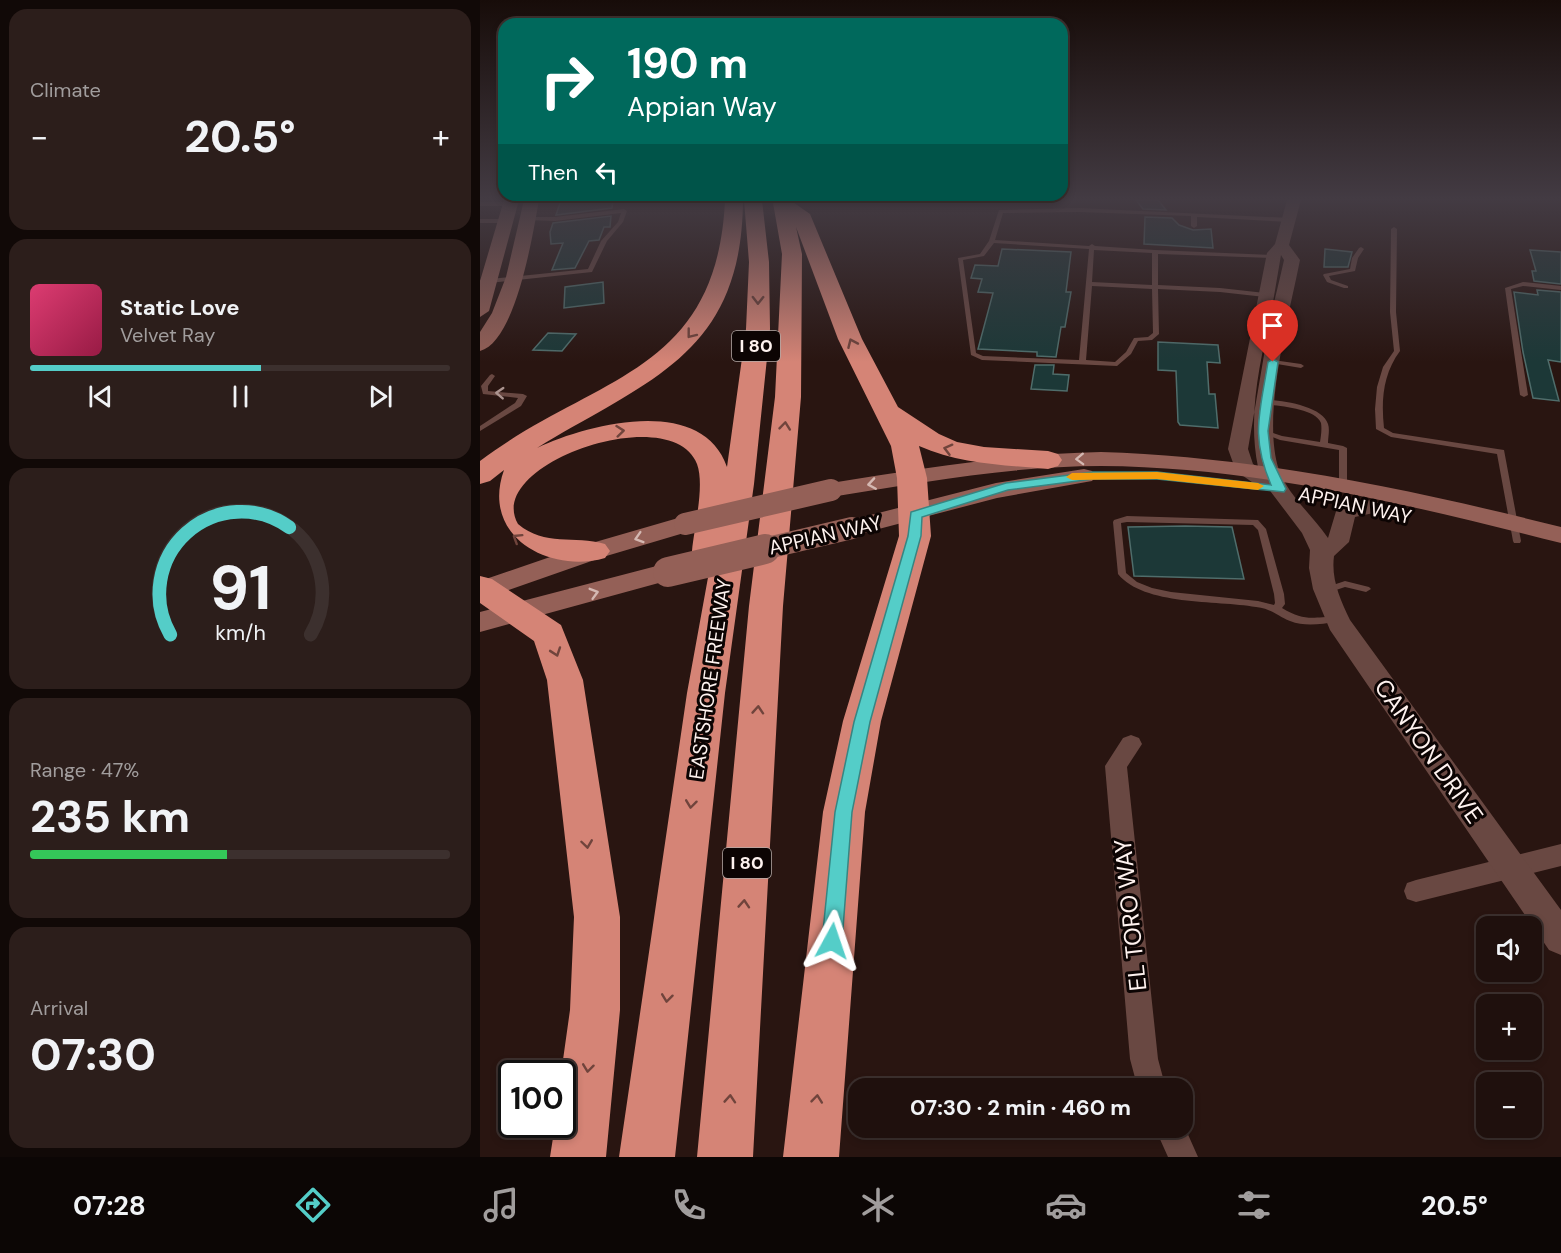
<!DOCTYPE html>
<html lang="en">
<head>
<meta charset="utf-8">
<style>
	:root { --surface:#1f100d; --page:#2c1e1b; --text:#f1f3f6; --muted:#a19d9d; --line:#3c302e; --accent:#54cdc8 }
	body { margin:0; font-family:"DM Sans",sans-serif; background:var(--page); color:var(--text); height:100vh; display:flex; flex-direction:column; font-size:22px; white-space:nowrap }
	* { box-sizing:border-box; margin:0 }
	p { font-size:20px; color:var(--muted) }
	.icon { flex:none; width:33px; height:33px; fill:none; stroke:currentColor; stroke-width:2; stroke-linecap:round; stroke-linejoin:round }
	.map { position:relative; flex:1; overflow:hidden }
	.sheet { display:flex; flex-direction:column; gap:9px; padding:9px; background:#110907; width:480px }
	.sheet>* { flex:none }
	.top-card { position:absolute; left:18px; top:18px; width:570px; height:183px; border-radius:18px; box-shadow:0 3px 9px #0003,0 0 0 2px var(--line); background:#00695c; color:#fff; overflow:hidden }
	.tools { position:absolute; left:996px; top:916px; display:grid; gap:12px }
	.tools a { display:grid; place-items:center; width:66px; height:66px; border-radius:12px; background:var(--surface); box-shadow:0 3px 9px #0003,0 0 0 2px var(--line); font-size:30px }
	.speed { position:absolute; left:18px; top:1060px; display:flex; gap:12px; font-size:30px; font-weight:700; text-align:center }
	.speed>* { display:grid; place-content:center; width:78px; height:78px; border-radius:50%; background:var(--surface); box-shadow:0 3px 9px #0003,0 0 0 2px var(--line); line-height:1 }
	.speed .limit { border:3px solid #111; border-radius:9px; background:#fff; color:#111 }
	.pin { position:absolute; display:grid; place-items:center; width:51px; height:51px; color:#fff; margin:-62px -26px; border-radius:50% 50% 50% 0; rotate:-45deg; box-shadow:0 0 6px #0007 }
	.pin .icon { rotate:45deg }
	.me { position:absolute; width:66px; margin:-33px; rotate:5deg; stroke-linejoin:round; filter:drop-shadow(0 0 4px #0008) }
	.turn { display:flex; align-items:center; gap:21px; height:126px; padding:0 30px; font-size:27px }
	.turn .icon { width:78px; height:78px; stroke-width:2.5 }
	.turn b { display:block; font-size:42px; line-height:51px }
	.then { display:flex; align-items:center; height:57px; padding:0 30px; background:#0003; gap:12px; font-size:22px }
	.big { font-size:45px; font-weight:700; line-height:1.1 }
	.sheet .card { flex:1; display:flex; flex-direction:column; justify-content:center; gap:9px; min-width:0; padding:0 21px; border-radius:18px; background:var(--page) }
	.sheet .dial { align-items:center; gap:0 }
	.dial svg { height:156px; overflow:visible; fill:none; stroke:var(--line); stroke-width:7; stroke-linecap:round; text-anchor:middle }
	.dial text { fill:var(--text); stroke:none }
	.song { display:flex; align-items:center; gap:18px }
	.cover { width:72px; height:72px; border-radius:9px; background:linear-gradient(135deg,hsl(340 70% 55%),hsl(340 70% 35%)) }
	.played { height:6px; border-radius:3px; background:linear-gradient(90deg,var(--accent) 55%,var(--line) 55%) }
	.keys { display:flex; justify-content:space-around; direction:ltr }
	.heat { display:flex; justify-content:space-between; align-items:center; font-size:33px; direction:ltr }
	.charge { height:9px; border-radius:4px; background:linear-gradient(90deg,#34c759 47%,var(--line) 0) }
	.trip { position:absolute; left:368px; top:1078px; width:345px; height:60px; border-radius:18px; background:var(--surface); box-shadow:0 3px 9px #0003,0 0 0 2px var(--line); font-weight:700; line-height:60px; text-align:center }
	.tabs { display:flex; height:96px; justify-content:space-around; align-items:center; background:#0c0605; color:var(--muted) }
	.tabs .icon { width:42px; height:42px }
	.tabs .active { color:var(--accent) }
	.tabs b { font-size:27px; color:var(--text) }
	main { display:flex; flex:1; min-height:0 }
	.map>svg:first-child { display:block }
	.building { fill:#1c3837; stroke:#4f6d6b; stroke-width:1.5 }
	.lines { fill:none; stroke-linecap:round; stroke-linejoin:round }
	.service { fill:#694842; fill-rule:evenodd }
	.minor { fill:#694842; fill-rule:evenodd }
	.tertiary { fill:#694842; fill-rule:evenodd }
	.secondary { fill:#946057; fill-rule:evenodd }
	.motorway { fill:#d58476; fill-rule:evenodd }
	.secondary-bridge-far1 { stroke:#946057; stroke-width:22 }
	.secondary-bridge { stroke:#946057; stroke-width:30 }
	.oneway { stroke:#70443c }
	.oneway2 { stroke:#ac9490 }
	.oneway3 { stroke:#d4b8b2 }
	.route { fill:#54cdc8; stroke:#378582; stroke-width:1.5 }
	.slow { fill:#f59e0b }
	.labels { text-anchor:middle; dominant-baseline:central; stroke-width:6; stroke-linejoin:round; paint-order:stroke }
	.shield { fill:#0c0403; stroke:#b5aba8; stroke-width:1.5 }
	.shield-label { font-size:18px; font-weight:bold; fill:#fef2ef }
	.street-label { font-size:20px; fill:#fef2ef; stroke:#0c0403 }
	.near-street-label { font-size:24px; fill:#fef2ef; stroke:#0c0403 }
</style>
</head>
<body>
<main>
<section class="sheet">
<div class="card"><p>Climate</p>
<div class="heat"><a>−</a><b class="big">20.5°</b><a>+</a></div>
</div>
<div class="card">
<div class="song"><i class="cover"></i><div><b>Static Love</b><p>Velvet Ray</p></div></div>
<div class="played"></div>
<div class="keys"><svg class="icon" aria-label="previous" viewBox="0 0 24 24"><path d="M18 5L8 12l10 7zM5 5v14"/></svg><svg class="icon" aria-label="pause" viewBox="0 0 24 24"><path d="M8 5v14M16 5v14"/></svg><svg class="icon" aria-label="next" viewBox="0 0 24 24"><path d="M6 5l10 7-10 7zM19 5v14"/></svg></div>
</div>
<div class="card dial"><svg viewBox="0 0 100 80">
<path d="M14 69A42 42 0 1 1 86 69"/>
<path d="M14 69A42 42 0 0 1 75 14" stroke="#54cdc8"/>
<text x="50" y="56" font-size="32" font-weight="700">91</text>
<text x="50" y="72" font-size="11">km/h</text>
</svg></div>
<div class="card"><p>Range · 47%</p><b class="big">235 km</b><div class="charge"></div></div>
<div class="card"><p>Arrival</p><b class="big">07:30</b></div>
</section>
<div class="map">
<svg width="1081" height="1157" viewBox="0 0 1081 1157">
	<rect width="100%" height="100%" fill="#291511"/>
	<path class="building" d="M81 200H133L132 208 76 215Z
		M656 200H678L686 210 663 209Z
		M131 216 130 227H124L119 240 109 241 95 268 72 270 83 243 71 244 70 232 73 223Z
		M665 217 692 218 699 225 713 230 731 229 733 248 664 244Z
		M522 249 591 252 586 292H591L585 327H581L576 357 557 356V352L498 349 513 293 498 292 502 279 491 278 495 265 518 266Z
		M845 249 872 252 868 267H844Z
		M1050 250 1081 252V284L1054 281 1052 271H1056Z
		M123 282 124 303 84 308 85 287Z
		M1057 290 1081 292V362L1068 360 1079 401 1053 398 1043 352 1034 292 1058 295Z
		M68 333 96 334 82 351 53 350Z
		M678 342 738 345 740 363 727 362 729 394H735L738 428 700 425 698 422 696 371 678 370Z
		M555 365H574L573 374 589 375 587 391 551 389Z
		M705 526 752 527 764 579 654 576 648 527Z"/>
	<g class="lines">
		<path class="service" d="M0 202H31L34 204 31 206H0Z
			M599 208 810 218 813 220 810 222 717 217V226L714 228 711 226V216L599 212 523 213 515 240 609 246 612 244 615 246 675 250 795 255V257L793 258 678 254V285L740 288 785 293 788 295 785 297 740 292 678 289 679 334 672 340 658 341 651 354 637 366 502 360 491 355 478 258 500 254 509 241 519 210ZM514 243 609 249 599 360 503 356 496 353 483 260 504 256ZM614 250 672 253V285L612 282ZM612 286 672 289 673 333 668 337 654 338 646 352 635 362 606 360Z
			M144 209 147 211 143 222 127 241 112 272 0 284V280L108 269 121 241 138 222 141 213 75 221 48 220 45 218 46 217H75Z
			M0 219H26L29 221 26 223H0Z
			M914 227 917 229 916 312 920 351C903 374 901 400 904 428L913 433 1024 450 1041 541 1040 543H1034L1033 541 1017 454 911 437 896 429 895 409 897 387 903 367 914 351 910 312 911 229Z
			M881 247 884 249 878 258 875 271 849 276 851 280 868 286V288H864L847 282 843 275 844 274 870 269 872 258 879 248Z
			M1043 282 1081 286V290L1043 286 1031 289 1048 395 1044 397 1040 395 1025 288Z
			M793 360 821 364 824 366 821 368 791 363V361Z
			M12 374 15 376 8 386V391L43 394 47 396 41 406 0 431V426L35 403 38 398 3 394 1 386 10 375Z
			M783 400C799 399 843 406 848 424 850 430 848 437 848 443L863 446 867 448V485L866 487H863L859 485V450L800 440 780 432 784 430 802 436 840 442C841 436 842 429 841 423 835 408 797 406 783 404Z
			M647 516 778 520 786 529 804 594 805 604 802 608C824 621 831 618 856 616L859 617 861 619 859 621 856 622C841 624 825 627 810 621 796 615 792 609 776 607 736 600 664 606 638 574L633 522 634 520ZM647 522 773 525 778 530 794 594 795 603 794 605 778 601 691 592 672 588 657 582 646 573 641 523Z
			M865 581 889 587 891 589 886 592 865 587 847 593 842 590 844 588Z"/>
		<path class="minor" d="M651 735 659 738 662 744 647 767 678 1059 686 1089H658L650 1059 625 766 643 738Z
			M1081 844V866L936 902 927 899 924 891 927 883 936 880Z
			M702 1121 718 1157H688L675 1128H702Z"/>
		<path class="tertiary" d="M807 200H821L809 245 820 260C809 316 781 417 799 470 808 495 833 516 848 538L857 508C870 501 883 498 898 502L901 507 898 512 875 517 869 542 854 556C851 579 860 599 870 620L1081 910V955L1069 950 850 630 833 589 829 568 830 550 822 533 788 488 779 487 756 471 748 449 787 253 795 244ZM801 255 804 260C790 325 764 400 778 467L773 464 768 449Z"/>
		<path class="secondary" d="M24 200H39L9 311 0 317V281Z
			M44 200H59C53 233 36 342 0 351V332L12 313 26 277Z
			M621 452C778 457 929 489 1081 527V543C930 505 778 467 621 466 530 466 440 483 351 497L342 495 339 490 342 485 351 483C441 469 530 454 621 452Z
			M604 469 612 471 616 476 612 481 517 498 372 536 363 534 359 528 363 522 516 483Z
			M205 516 214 518 218 524 214 530 123 557 0 600V581L105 545Z
			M188 563 197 566 201 572 197 578 0 632V612Z"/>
		<path class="motorway" d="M245 200H263C262 355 168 380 57 448 107 424 222 394 247 467L266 329 269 262 264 200H282L289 262 290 329 274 484 245 693 195 1157H139L207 693 231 561 217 558 212 551C214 528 225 486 217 464 192 399 3 464 38 524 65 547 94 535 125 544L130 551 125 558C70 574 0 537 24 470L10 481 0 484V461C113 375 237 376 245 200Z
			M295 200H310L330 214 382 339 418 407 459 434 477 442 504 447 568 451 578 454 582 460 578 466 568 469C523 465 480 464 439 446L447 478 451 536 401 721 385 812 359 1157H303L343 812 363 721 419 536 417 478 411 446 358 339 316 227 322 254 321 397 303 606 273 1157H217L269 606 295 397 302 254 293 203Z
			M0 576 12 579 81 625 103 680 140 917V1010L126 1157H70L75 1125H82L81 1074 90 1010 94 917 67 680 54 641 0 603Z"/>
		<path class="secondary-bridge-far1" d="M205 524 351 490
			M279 550 372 528"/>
		<path class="secondary-bridge" d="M188 572 285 549"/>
	</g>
	<defs><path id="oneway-chevron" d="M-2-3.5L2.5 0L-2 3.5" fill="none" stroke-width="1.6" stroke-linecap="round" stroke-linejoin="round" transform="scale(1.5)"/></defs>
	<g class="oneway">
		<use href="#oneway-chevron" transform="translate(278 300) rotate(91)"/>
		<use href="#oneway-chevron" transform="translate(211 334) rotate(128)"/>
		<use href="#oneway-chevron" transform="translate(372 343) rotate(-114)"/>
		<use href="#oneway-chevron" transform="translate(305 426) rotate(-84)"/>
		<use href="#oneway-chevron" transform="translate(140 431) rotate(-6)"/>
		<use href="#oneway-chevron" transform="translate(468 449) rotate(-165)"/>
		<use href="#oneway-chevron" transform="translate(37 538) rotate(-148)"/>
		<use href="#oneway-chevron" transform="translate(76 652) rotate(71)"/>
		<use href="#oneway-chevron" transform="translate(278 710) rotate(-86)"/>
		<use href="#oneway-chevron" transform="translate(211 804) rotate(97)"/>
		<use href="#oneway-chevron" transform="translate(107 844) rotate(82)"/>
		<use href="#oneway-chevron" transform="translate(264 904) rotate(-86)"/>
		<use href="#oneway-chevron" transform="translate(187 998) rotate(97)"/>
		<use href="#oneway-chevron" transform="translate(108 1068) rotate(97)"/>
		<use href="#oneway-chevron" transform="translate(250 1099) rotate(-86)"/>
		<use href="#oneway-chevron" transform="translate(337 1099) rotate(-84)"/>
	</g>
	<use class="oneway2" href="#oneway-chevron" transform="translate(20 393) rotate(-177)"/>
	<g class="oneway3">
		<use href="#oneway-chevron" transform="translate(600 459) rotate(178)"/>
		<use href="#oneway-chevron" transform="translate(392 484) rotate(171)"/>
		<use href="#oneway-chevron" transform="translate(159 538) rotate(163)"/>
		<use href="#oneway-chevron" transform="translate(114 593) rotate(-16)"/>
	</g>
	<linearGradient id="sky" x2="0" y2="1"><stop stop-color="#170c09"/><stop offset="0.55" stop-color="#433b43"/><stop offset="1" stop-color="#433b43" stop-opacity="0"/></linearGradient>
	<rect width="1081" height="362" fill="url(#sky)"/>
	<path class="route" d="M793 359 798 362 788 431 791 458 806 489 804 492 677 479H613L528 490 442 517 441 536 390 722 372 812 362 941 359 947 352 950 345 947 342 941 355 812 374 722 428 536 431 512 526 483 613 472H677L791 485C770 435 780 413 788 362Z"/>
	<path class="slow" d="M677 472 778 483 784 486 778 490 677 479 592 480 586 477 592 473Z"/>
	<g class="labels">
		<g class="shield">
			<rect x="252" y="331" width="48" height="30" rx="4.5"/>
			<rect x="243" y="848" width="48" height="30" rx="4.5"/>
		</g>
		<g class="shield-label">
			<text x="276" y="346">I 80</text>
			<text x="267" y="863">I 80</text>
		</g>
		<g class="street-label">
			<text transform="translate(875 505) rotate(12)">APPIAN WAY</text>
			<text transform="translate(345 535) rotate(-13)">APPIAN WAY</text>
			<text transform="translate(230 679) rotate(-82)">EASTSHORE FREEWAY</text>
		</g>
		<g class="near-street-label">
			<text transform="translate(949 751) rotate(55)">CANYON DRIVE</text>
			<text transform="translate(650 915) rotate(-96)">EL TORO WAY</text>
		</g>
	</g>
</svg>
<div class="tools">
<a><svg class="icon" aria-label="sound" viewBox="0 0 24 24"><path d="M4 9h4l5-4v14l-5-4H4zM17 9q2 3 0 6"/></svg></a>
<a>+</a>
<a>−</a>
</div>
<div class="speed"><div class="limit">100</div></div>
<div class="pin" style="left:793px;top:362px;background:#d93025"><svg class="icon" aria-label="arrive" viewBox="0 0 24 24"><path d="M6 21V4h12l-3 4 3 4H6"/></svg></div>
<svg class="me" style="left:352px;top:941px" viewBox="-20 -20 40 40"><path d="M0-17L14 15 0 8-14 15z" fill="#54cdc8" stroke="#fff" stroke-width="4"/></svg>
<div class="trip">07:30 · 2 min · 460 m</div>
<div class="top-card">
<div class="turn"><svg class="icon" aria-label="right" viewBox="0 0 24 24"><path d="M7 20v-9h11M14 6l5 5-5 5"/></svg><div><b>190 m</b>Appian Way</div></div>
<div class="then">Then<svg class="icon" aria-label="left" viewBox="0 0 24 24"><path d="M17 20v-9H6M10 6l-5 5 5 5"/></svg></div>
</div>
</div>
</main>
<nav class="tabs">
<b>07:28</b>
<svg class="icon active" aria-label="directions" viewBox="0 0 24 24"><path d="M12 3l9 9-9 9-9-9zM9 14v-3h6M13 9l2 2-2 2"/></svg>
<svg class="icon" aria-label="music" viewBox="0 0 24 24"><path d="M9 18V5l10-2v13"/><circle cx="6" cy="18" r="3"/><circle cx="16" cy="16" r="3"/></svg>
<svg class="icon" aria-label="phone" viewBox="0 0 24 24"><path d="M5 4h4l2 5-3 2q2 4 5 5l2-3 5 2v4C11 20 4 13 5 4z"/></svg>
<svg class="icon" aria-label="climate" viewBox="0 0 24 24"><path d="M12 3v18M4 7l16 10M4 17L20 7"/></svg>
<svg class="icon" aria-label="car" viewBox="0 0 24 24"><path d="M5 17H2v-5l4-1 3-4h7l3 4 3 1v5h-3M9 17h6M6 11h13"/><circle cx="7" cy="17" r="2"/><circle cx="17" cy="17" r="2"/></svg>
<svg class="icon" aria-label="filters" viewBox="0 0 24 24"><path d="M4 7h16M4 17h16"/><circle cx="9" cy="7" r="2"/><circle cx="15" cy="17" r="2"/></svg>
<b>20.5°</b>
</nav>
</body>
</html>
